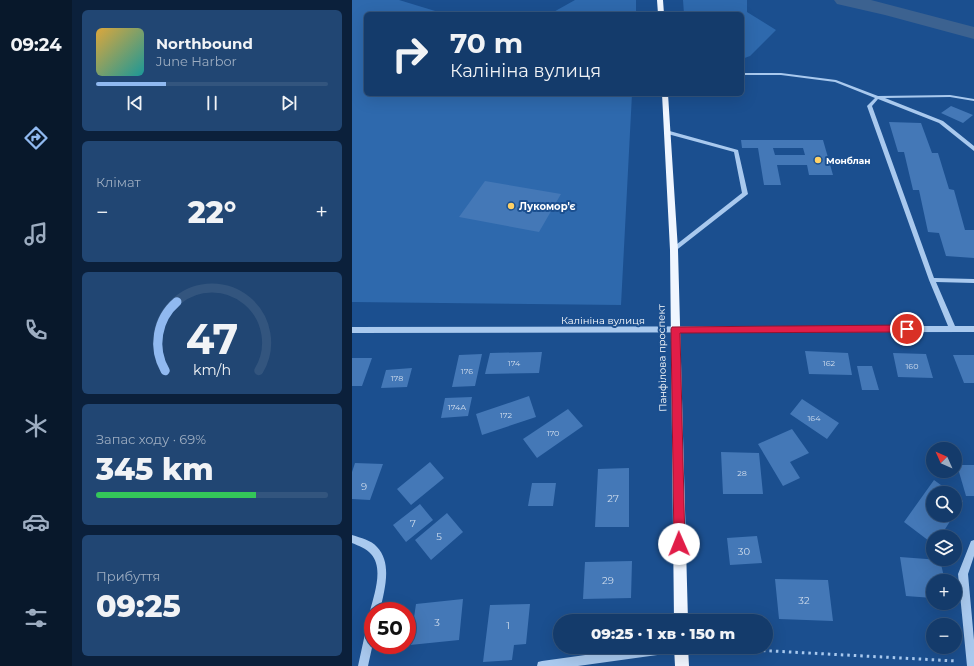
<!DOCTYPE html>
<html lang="uk">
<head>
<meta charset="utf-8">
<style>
	:root { --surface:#143b6b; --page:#214673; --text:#f1f3f6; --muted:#9dadc1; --line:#33557e; --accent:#90b9f0 }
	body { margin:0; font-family:Montserrat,sans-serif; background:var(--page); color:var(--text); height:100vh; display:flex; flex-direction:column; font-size:15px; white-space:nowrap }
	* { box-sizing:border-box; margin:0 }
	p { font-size:13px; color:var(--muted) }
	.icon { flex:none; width:22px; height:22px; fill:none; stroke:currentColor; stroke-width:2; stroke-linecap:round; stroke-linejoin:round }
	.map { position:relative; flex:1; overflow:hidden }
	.sheet { display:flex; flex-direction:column; gap:10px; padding:10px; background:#0b203b; width:280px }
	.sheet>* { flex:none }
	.top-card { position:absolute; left:12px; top:12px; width:380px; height:84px; border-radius:6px; box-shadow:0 4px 16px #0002,0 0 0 1px var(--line); background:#143b6b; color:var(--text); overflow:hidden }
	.needle { width:26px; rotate:315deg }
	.fabs { position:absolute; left:574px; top:442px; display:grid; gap:8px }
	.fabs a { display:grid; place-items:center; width:36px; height:36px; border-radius:50%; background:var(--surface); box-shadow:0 4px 16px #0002,0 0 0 1px var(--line); font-size:20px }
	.speed { position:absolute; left:12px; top:602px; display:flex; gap:8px; font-size:20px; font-weight:700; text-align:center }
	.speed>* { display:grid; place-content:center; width:52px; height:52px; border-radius:50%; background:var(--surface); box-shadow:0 4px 16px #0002,0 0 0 1px var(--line); line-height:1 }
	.speed .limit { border:6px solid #d22; background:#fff; color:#111 }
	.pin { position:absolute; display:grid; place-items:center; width:34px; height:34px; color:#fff; margin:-17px; border:2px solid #fff; border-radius:50%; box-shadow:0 1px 4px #0007 }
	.me { position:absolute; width:44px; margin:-22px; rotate:359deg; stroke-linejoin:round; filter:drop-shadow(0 0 3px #0008) }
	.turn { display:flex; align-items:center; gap:14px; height:84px; padding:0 20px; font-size:18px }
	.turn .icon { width:52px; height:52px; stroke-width:2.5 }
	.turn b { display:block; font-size:28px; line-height:34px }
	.big { font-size:30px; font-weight:800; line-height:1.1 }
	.sheet .widget { flex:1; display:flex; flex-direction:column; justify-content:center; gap:6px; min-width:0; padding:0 14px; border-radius:6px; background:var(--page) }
	.sheet .dial { align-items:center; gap:0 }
	.dial svg { height:104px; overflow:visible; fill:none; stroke:var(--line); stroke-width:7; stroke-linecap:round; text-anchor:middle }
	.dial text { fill:var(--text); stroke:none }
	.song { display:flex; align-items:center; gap:12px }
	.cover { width:48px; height:48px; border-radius:6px; background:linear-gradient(135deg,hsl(40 70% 55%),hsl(180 70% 35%)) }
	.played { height:4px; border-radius:2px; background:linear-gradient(90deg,var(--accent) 30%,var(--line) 30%) }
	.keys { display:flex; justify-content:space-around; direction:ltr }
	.heat { display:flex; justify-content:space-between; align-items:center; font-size:22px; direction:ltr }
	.charge { height:6px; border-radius:3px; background:linear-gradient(90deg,#34c759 69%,var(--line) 0) }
	.trip { position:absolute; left:201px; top:614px; width:220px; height:40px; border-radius:20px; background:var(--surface); box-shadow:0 4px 16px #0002,0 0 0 1px var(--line); font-weight:800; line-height:40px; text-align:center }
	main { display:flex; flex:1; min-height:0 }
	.tab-bar { display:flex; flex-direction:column; width:72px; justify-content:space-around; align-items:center; background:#08182b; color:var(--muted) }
	.tab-bar .icon { width:28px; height:28px }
	.tab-bar .selected { color:var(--accent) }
	.tab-bar b { font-size:18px; color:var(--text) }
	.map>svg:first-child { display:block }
	.green { fill:#2e69ad }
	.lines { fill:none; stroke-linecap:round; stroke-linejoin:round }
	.river { fill:#3c6290; fill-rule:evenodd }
	.building { fill:#4478b7; fill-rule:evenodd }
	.path { stroke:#a9c9ee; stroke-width:3; stroke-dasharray:2.5 4; stroke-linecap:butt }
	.minor { fill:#a9c9ee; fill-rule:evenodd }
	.major { fill:#f0f6ff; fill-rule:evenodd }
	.route { fill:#e11d48; stroke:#92132f }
	.poi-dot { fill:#ffd166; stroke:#1b4f8f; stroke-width:1.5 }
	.labels { text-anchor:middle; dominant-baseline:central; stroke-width:4; stroke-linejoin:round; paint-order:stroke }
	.number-label { font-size:8px; fill:#d0dded }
	.far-poi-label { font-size:9px; font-weight:bold; fill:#fff; stroke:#1b4f8f; text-anchor:start }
	.poi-label { font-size:10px; font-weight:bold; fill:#fff; stroke:#1b4f8f; text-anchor:start }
	.street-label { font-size:10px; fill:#fff; stroke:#1b4f8f }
	.near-number-label { font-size:10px; fill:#d0dded }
</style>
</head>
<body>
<main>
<nav class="tab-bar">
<b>09:24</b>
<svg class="icon selected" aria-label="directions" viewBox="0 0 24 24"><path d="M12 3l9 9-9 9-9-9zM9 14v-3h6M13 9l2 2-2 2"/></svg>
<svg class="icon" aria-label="music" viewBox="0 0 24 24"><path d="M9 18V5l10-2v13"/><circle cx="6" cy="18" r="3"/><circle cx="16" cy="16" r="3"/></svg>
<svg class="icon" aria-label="phone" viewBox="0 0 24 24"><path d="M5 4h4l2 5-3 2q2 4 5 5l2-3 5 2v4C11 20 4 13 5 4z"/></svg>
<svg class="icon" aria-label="climate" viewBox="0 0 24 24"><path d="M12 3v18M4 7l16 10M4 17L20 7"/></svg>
<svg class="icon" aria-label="car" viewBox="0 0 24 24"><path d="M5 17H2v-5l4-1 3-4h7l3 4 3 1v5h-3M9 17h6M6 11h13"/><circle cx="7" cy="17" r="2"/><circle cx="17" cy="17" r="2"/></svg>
<svg class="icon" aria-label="filters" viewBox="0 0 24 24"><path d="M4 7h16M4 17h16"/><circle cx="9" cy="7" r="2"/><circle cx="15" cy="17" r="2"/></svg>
</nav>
<section class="sheet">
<div class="widget">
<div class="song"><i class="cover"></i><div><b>Northbound</b><p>June Harbor</p></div></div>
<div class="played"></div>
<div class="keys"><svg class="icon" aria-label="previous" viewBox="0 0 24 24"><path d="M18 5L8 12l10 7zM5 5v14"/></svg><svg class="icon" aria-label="pause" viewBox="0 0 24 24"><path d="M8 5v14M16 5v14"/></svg><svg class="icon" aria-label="next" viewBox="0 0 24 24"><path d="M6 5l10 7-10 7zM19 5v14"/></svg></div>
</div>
<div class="widget"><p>Клімат</p>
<div class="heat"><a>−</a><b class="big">22°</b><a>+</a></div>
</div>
<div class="widget dial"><svg viewBox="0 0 100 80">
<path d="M14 69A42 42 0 1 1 86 69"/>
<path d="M14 69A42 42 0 0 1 23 16" stroke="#90b9f0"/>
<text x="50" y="56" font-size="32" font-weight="700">47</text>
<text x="50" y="72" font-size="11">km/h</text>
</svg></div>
<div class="widget"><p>Запас ходу · 69%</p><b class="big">345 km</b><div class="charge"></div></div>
<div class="widget"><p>Прибуття</p><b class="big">09:25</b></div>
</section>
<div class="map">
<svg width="622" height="666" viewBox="0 0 622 666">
	<rect width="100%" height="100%" fill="#1b4f8f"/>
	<path class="green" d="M0 0H47L93 14H14V94H280L269 305 0 302Z
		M223 0H284V14H198Z
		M331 0H395V12L424 30 398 56 390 59V14H332Z"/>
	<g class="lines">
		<path class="river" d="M482 0H519L622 27V39L533 15 485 4Z"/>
	</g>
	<path class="building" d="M599 106 621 115 611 123 589 113Z
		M537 122 569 123 580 153H586L597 189 602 190 613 230H622V258L594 256 587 233 576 232 567 190H561L552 152H546Z
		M389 140H471L481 175H457L455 165H425L429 185H412L406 148H390ZM421 148H451L453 155H423Z
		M133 181 209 194 187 232 107 217Z
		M453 351 496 353 500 375 457 374Z
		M190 352 187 373 133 374 138 353Z
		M541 353 574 354 581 378 546 377Z
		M130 354 123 386 100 387 107 355Z
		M601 355H622V383H612Z
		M0 358H20L10 386H0Z
		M505 366H520L527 390H510Z
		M60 368 55 387 29 388 34 370Z
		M177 396 184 417 130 435 124 414Z
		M120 397 116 416 89 418 93 398Z
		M450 399 487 423 475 439 438 414Z
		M216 409 231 426 185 458 171 439Z
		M440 429 457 453 438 462 448 478 431 486 406 444Z
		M369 452 407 453 411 494H371Z
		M78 462 92 478 59 505 45 489Z
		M3 463 31 464 18 500 0 499V472Z
		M605 465H622V496H614Z
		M277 468V527H243L246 469Z
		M582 480 600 493H581V515H602L588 537H581V544L552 522Z
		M180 483H204L201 506H176Z
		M603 495 611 501 603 514Z
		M68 504 81 520 54 542 41 525Z
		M95 513 111 532 79 560 63 540Z
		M405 536 410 563 378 565 375 538Z
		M548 557 588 560 593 581H581V598L554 596Z
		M280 561 279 598 231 599 233 562Z
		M423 579 476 580 481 621 427 619Z
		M111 599 107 640 58 645 64 604Z
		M178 604 174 644 162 645 160 660 131 662 138 605Z"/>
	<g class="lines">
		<path class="path" d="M346 647 604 661"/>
		<path class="minor" d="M390 73H429L484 80 526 96 598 95 622 99V101L598 97 533 98 591 121 622 146V151L587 123 526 99 520 106 582 278 622 279V283L584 282 603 326H622V332L0 333V327L596 326 577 280 515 106 523 98 483 82 429 75H390Z
			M314 130 386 150 396 194 322 252H320L319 250 320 248 390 193 382 152 312 133V131Z
			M0 535C9 538 19 540 25 547 41 564 32 591 28 611H21V615L18 611C22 595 32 568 19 554 14 548 7 546 0 543Z
			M622 540V556L616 574 622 640V666H615L606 574 619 541Z
			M21 615V643L16 666H6L16 620 18 617Z
			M291 647H332L331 651 327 652 226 666H185L186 662 190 661Z"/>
		<path class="major" d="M305 0H311L312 14H306Z
			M310 94H316L326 250 336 621H322L318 250Z
			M322 647H336L337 666H323Z"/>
	</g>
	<path class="route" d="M555 325 559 329 555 332 328 333 333 544 332 548 327 550 323 548 322 544 319 329 320 327Z"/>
	<g class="poi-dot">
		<circle cx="466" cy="160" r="4"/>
		<circle cx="159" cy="206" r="4"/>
	</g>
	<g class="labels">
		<g class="number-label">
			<text x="162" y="363">174</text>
			<text x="477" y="363">162</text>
			<text x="560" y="366">160</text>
			<text x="115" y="371">176</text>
			<text x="45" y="378">178</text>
			<text x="105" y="407">174А</text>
			<text x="154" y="415">172</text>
			<text x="462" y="418">164</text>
			<text x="201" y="433">170</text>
			<text x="390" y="473">28</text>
		</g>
		<g class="far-poi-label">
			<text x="474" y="160">Монблан</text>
		</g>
		<g class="poi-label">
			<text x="167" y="206">Лукомор'є</text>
		</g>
		<g class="street-label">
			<text x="251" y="320">Калініна вулиця</text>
			<text transform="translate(310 358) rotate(-91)">Панфілова проспект</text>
		</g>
		<g class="near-number-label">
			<text x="12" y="486">9</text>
			<text x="261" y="498">27</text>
			<text x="61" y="523">7</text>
			<text x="87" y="536">5</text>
			<text x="392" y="551">30</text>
			<text x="256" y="580">29</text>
			<text x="452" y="600">32</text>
			<text x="85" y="622">3</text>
			<text x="156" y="625">1</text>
		</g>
	</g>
</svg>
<div class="fabs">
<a><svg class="needle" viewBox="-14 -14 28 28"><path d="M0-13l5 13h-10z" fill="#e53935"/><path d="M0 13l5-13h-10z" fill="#9dadc1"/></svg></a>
<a><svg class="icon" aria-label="search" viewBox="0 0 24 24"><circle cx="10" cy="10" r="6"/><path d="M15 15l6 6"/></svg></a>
<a><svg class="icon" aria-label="layers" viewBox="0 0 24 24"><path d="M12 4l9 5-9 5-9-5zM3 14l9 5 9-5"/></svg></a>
<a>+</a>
<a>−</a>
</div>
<div class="speed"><div class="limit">50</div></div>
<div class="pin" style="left:555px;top:329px;background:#d93025"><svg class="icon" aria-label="arrive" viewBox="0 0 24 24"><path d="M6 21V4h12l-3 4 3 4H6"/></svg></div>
<svg class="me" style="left:327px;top:544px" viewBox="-20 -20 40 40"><circle r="19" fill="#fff"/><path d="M0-13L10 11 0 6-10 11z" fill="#e11d48"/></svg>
<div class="trip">09:25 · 1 хв · 150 m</div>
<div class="top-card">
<div class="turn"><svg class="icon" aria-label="right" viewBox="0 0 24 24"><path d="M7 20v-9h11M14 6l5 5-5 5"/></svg><div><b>70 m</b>Калініна вулиця</div></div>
</div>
</div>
</main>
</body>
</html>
